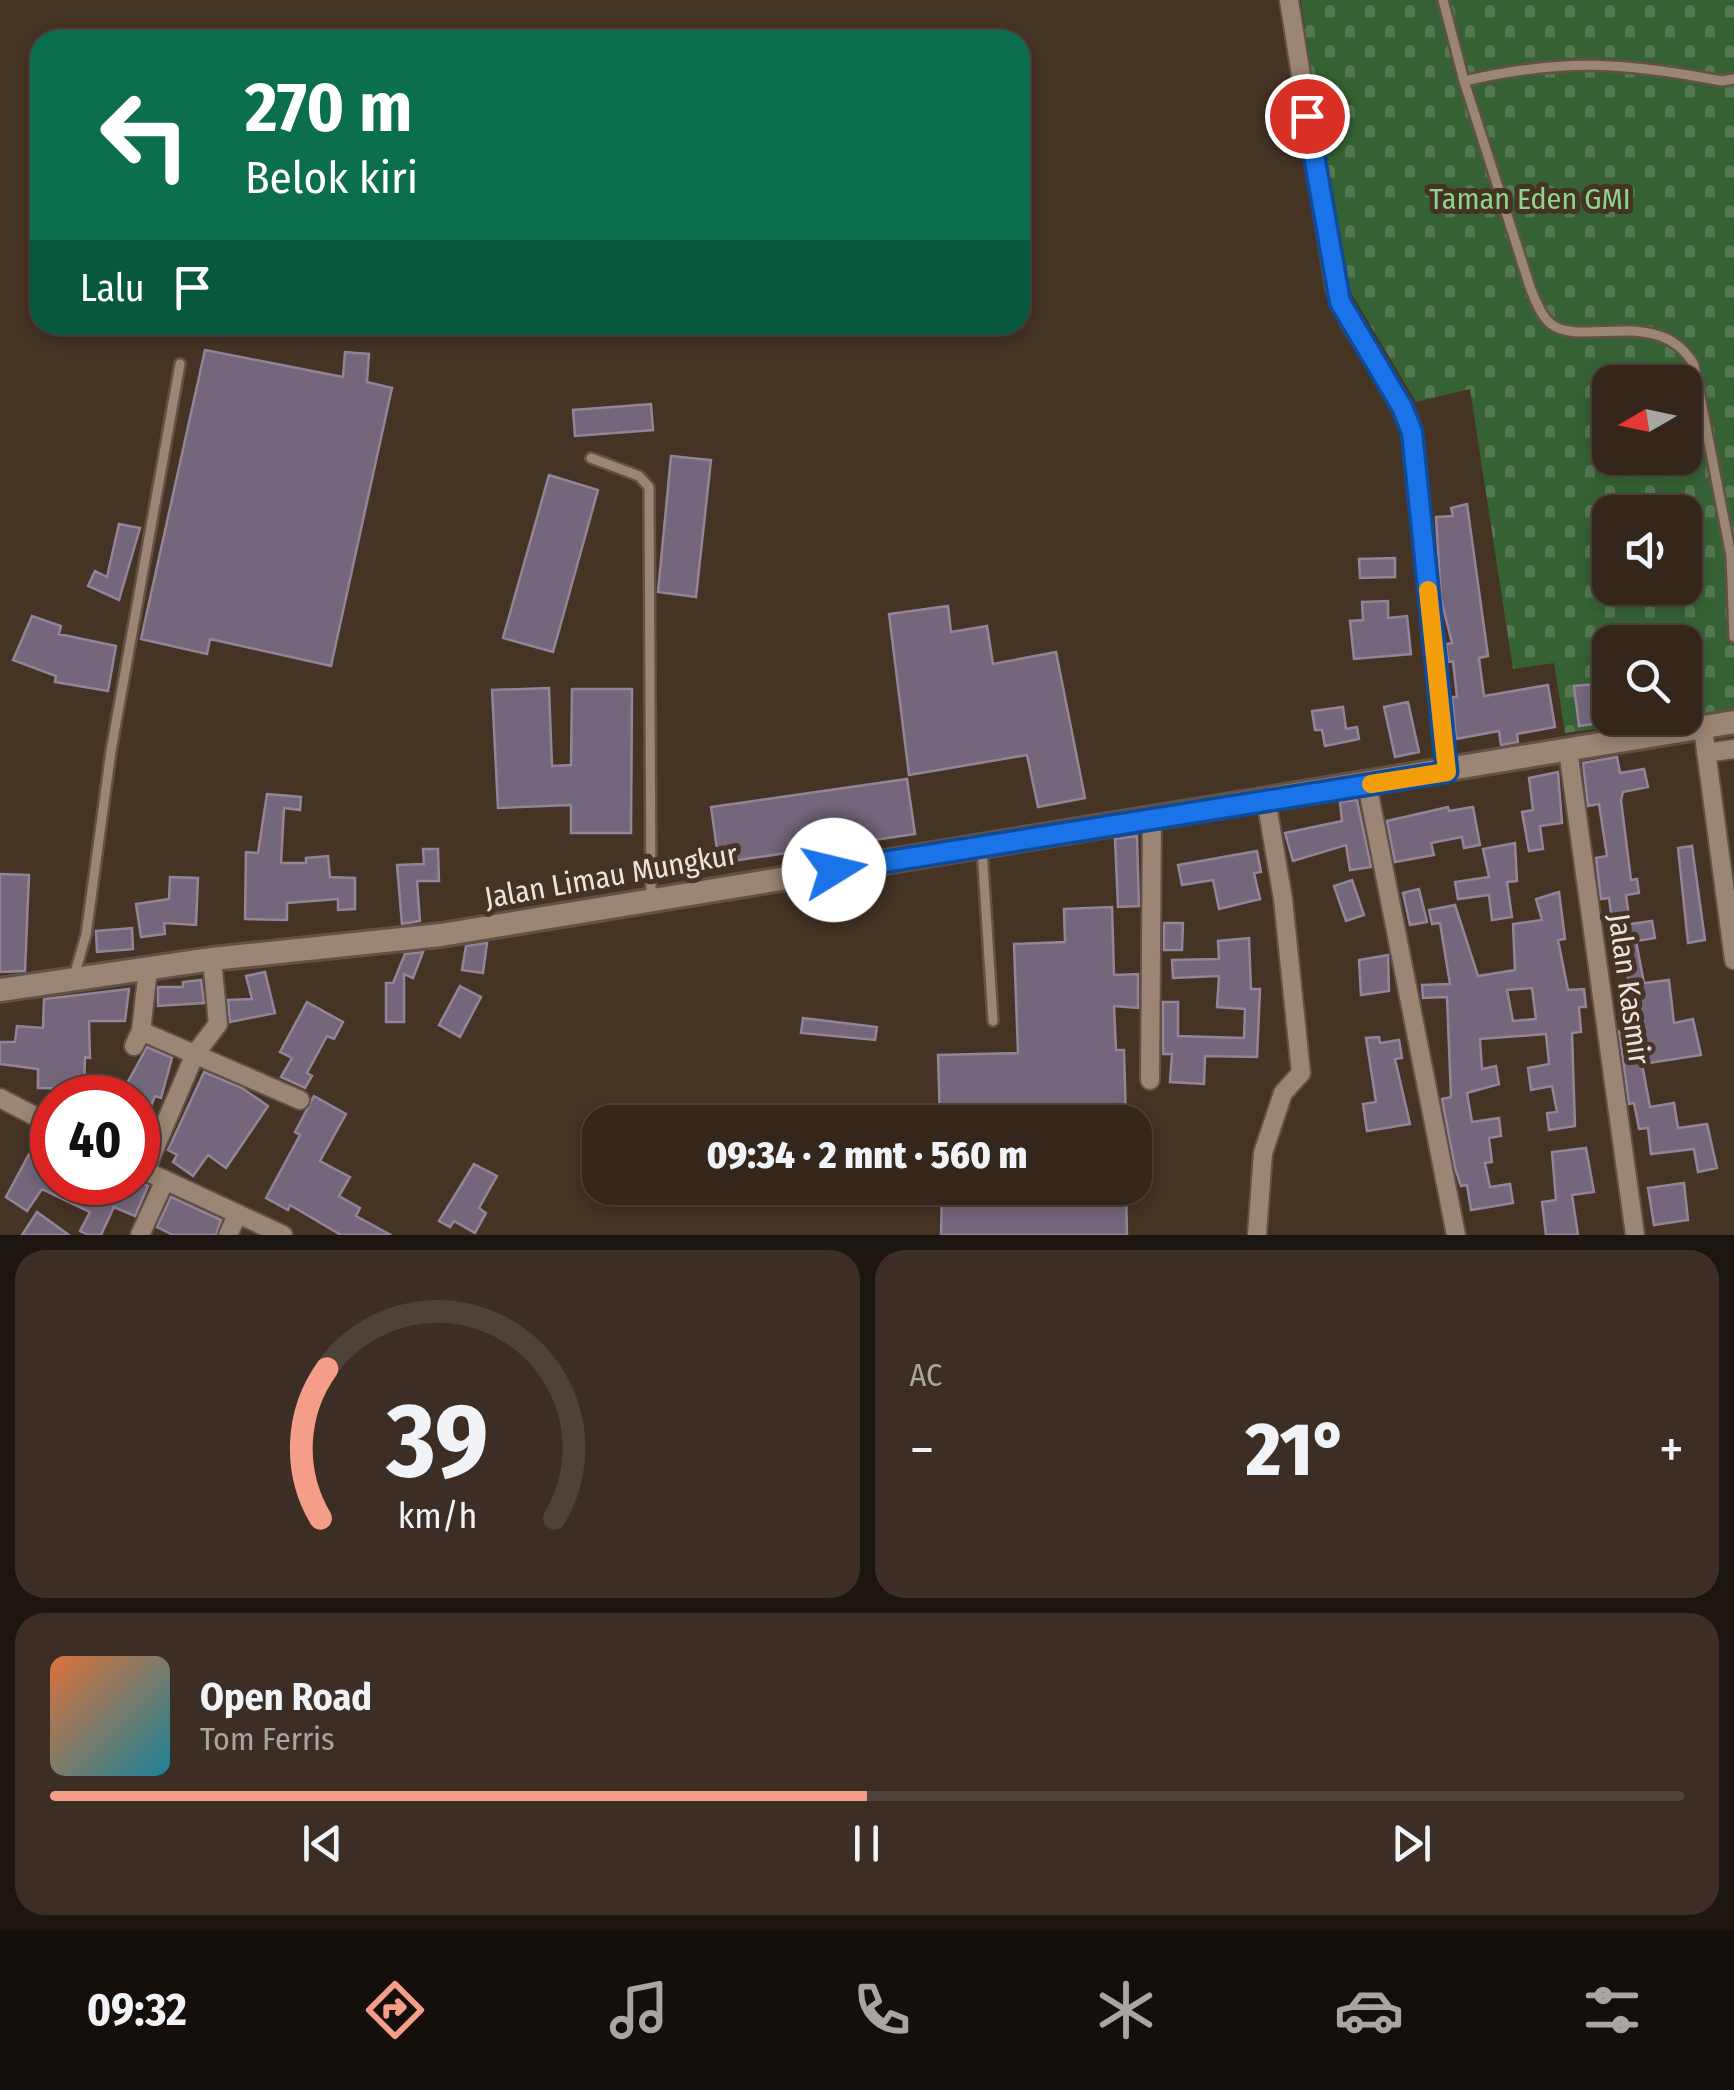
<!DOCTYPE html>
<html lang="id">
<head>
<meta charset="utf-8">
<style>
	:root { --surface:#34261b; --page:#3c2e24; --text:#f1f3f6; --muted:#a9a5a3; --line:#4e433a; --accent:#f49e8a }
	body { margin:0; font-family:"Fira Sans Condensed",sans-serif; background:var(--page); color:var(--text); height:100vh; display:flex; flex-direction:column; font-size:38px; white-space:nowrap }
	* { box-sizing:border-box; margin:0 }
	p { font-size:32px; color:var(--muted) }
	.icon { flex:none; width:55px; height:55px; fill:none; stroke:currentColor; stroke-width:2; stroke-linecap:round; stroke-linejoin:round }
	.map { position:relative; height:1235px; overflow:hidden }
	.panel { display:flex; flex-direction:column; gap:15px; padding:15px; background:#1d150f; flex:1 }
	.panel>* { flex:none }
	.guide { position:absolute; left:30px; top:30px; width:1000px; height:305px; border-radius:30px; box-shadow:0 5px 15px #0003,0 0 0 2px var(--line); background:#0b6e4f; color:#fff; overflow:hidden }
	.needle { width:65px; rotate:261deg }
	.buttons { position:absolute; left:1592px; top:365px; display:grid; gap:20px }
	.buttons a { display:grid; place-items:center; width:110px; height:110px; border-radius:20px; background:var(--surface); box-shadow:0 5px 15px #0003,0 0 0 2px var(--line); font-size:50px }
	.speed { position:absolute; left:30px; top:1075px; display:flex; gap:20px; font-size:50px; font-weight:700; text-align:center }
	.speed>* { display:grid; place-content:center; width:130px; height:130px; border-radius:50%; background:var(--surface); box-shadow:0 5px 15px #0003,0 0 0 2px var(--line); line-height:1 }
	.speed .limit { border:15px solid #d22; background:#fff; color:#111 }
	.pin { position:absolute; display:grid; place-items:center; width:85px; height:85px; color:#fff; margin:-42px; border:5px solid #fff; border-radius:50%; box-shadow:0 2px 10px #0007 }
	.me { position:absolute; width:110px; margin:-55px; rotate:81deg; stroke-linejoin:round; filter:drop-shadow(0 0 8px #0008) }
	.turn { display:flex; align-items:center; gap:35px; height:210px; padding:0 50px; font-size:45px }
	.turn .icon { width:130px; height:130px; stroke-width:2.5 }
	.turn b { display:block; font-size:70px; line-height:85px }
	.then { display:flex; align-items:center; height:95px; padding:0 50px; background:#0003; gap:20px; font-size:38px }
	.big { font-size:75px; font-weight:800; line-height:1.1 }
	.panel .card { flex:1; display:flex; flex-direction:column; justify-content:center; gap:15px; min-width:0; padding:0 35px; border-radius:30px; background:var(--page) }
	.panel .dial { align-items:center; gap:0 }
	.dial svg { height:260px; overflow:visible; fill:none; stroke:var(--line); stroke-width:7; stroke-linecap:round; text-anchor:middle }
	.dial text { fill:var(--text); stroke:none }
	.song { display:flex; align-items:center; gap:30px }
	.cover { width:120px; height:120px; border-radius:15px; background:linear-gradient(135deg,hsl(20 70% 55%),hsl(190 70% 35%)) }
	.played { height:10px; border-radius:5px; background:linear-gradient(90deg,var(--accent) 50%,var(--line) 50%) }
	.keys { display:flex; justify-content:space-around; direction:ltr }
	.heat { display:flex; justify-content:space-between; align-items:center; font-size:55px; direction:ltr }
	.panel .tiles { flex:1; display:grid; gap:15px; grid-template-columns:1fr 1fr }
	.card:last-child { grid-column:span 2 }
	.trip { position:absolute; left:582px; top:1105px; width:570px; height:100px; border-radius:30px; background:var(--surface); box-shadow:0 5px 15px #0003,0 0 0 2px var(--line); font-weight:800; line-height:100px; text-align:center }
	.dock { display:flex; height:160px; justify-content:space-around; align-items:center; background:#150f0b; color:var(--muted) }
	.dock .icon { width:70px; height:70px }
	.dock .active { color:var(--accent) }
	.dock b { font-size:45px; color:var(--text) }
	.map>svg:first-child { display:block }
	.cemetery { fill:url(#cemetery-stones); fill-rule:evenodd }
	.building { fill:#74667b; stroke:#93849a; stroke-width:2.5; fill-rule:evenodd }
	.lines { fill:none; stroke-linecap:round; stroke-linejoin:round }
	.service-casing { stroke:#625245; stroke-width:14 }
	.minor-casing { stroke:#625245; stroke-width:22 }
	.tertiary-casing { stroke:#625245; stroke-width:28 }
	.service { stroke:#9b8574; stroke-width:9 }
	.minor { stroke:#9b8574; stroke-width:18 }
	.tertiary { stroke:#9b8574; stroke-width:22 }
	.route-casing { stroke:#114b97; stroke-width:25 }
	.route { stroke:#1a73e8; stroke-width:18 }
	.slow { stroke:#f59e0b; stroke-width:18 }
	.labels { text-anchor:middle; dominant-baseline:central; stroke-width:10; stroke-linejoin:round; paint-order:stroke }
	.park-label { font-size:30px; fill:#8fd48c; stroke:#453324 }
	.street-label { font-size:30px; fill:#efe3da; stroke:#453324 }
</style>
</head>
<body>
<div class="map">
<svg width="1734" height="1235" viewBox="0 0 1734 1235">
	<defs>
		<pattern id="cemetery-stones" width="16" height="16" patternUnits="userSpaceOnUse" patternTransform="scale(2.5)"><rect width="16" height="16" fill="#366135"/><path d="M2 7V4a2 2 0 0 1 4 0v3zM10 15v-3a2 2 0 0 1 4 0v3z" fill="#537852"/></pattern>
	</defs>
	<rect width="100%" height="100%" fill="#453324"/>
	<path class="cemetery" d="M1301 0H1734V710L1685 717V642H1610V718H1678L1565 733 1554 663 1513 669 1470 389 1416 402 1338 271ZM1610 382H1685V458H1610ZM1610 512H1685V588H1610Z"/>
	<path class="building" d="M205 350 343 377 345 352 369 354 367 382 392 388 331 666 210 639 207 654 141 639Z
		M651 404 653 430 575 436 573 410Z
		M671 456 711 460 696 597 658 592Z
		M549 475 598 490 553 652 503 638Z
		M1467 504 1488 656 1479 658 1484 696 1548 685 1555 727 1517 734 1518 742 1501 745 1499 731 1456 739 1452 697H1457L1453 661 1448 662 1446 644 1452 643 1441 599 1436 517 1453 516 1451 508Z
		M119 524 140 528 119 600 88 586 95 571 107 577Z
		M1395 558V577L1360 578 1359 559Z
		M1388 601V618L1407 616 1411 654 1354 659 1350 621 1363 620 1362 602Z
		M948 606 951 632 987 626 993 664 1056 652 1085 798 1038 807 1027 755 909 775 889 614Z
		M32 616 61 626 59 634 116 646 108 691 55 682 56 676 13 660Z
		M1596 684V691L1610 690V708L1598 709 1600 723 1579 726 1574 686Z
		M549 688 552 766 571 765 572 689H632L631 833H571V805L498 808 492 690Z
		M1408 702 1419 752 1395 757 1384 707Z
		M1343 707 1346 729 1357 727 1359 739 1325 746 1322 730H1315L1312 711Z
		M1617 757 1620 773 1644 769 1648 787 1623 792 1621 800 1631 880 1637 879 1639 893 1626 895 1630 924 1652 921 1655 938 1636 941 1644 983 1669 980 1674 1023 1693 1019 1701 1055 1642 1064 1650 1107 1674 1103 1678 1128 1707 1124 1717 1168 1698 1172 1694 1149 1651 1154 1648 1128 1639 1129 1634 1103 1629 1104 1619 1031 1631 1029 1629 985 1622 943 1615 944 1609 898 1601 899 1596 858 1607 856 1599 804 1588 806 1583 763Z
		M1558 772 1562 823 1540 826 1543 849 1529 851 1522 812 1533 810 1529 778Z
		M907 779 915 834 719 863 711 807Z
		M267 794 301 797 300 810 284 808 281 863H306V858L328 856 330 877 355 878V909L338 910V899L287 903V920L245 919 246 852 258 853Z
		M1357 800 1371 867 1350 870 1346 845 1293 861 1285 833 1342 821 1340 802Z
		M1448 807 1449 811 1473 807 1480 845 1464 848 1462 837 1431 843 1434 855 1395 862 1387 821Z
		M1137 836 1139 906 1118 907 1115 839Z
		M1515 843 1517 881 1507 882 1512 917 1492 920 1489 895 1458 899 1455 882 1489 877 1483 849Z
		M1692 846 1705 940 1688 943 1678 848Z
		M423 849H438L439 881H417L420 921 402 924 397 865 424 864Z
		M1257 851 1261 872 1254 873 1260 899 1219 909 1213 880 1182 885 1178 865Z
		M0 874 29 875 25 971 0 972Z
		M170 877 198 878 196 925 164 923 165 934 141 937 136 904 169 899Z
		M1352 880 1364 915 1346 921 1334 886Z
		M1419 889 1427 922 1410 925 1403 893Z
		M1559 892 1565 939 1558 940 1568 990 1584 989 1586 1007H1579L1581 1032 1572 1033 1575 1126 1549 1130 1547 1113 1557 1112 1552 1086 1531 1090 1528 1068 1549 1064 1546 1034 1480 1039 1482 1069 1496 1066 1499 1084 1467 1093 1472 1122 1499 1118 1501 1136 1489 1138 1492 1162 1485 1163 1490 1187 1510 1184 1513 1203 1471 1210 1467 1185 1461 1186 1455 1168 1442 1099 1451 1097 1447 997 1423 998 1422 985 1450 984 1440 923 1432 924 1429 910 1455 905 1478 976 1515 970 1513 924 1542 920 1536 899ZM1532 988 1536 1019 1513 1021 1507 990Z
		M1112 907 1114 975 1138 974V1008L1114 1006 1116 1050H1124L1126 1119 940 1122 938 1055 1018 1053 1014 944 1065 942 1064 909Z
		M1164 923H1183L1182 950H1164Z
		M132 928 133 949 97 952 96 931Z
		M1249 938 1251 989H1260L1257 1057 1205 1056 1204 1084 1170 1082 1172 1054H1163V1002H1178V1036L1244 1038 1245 1009 1217 1007 1219 976 1173 978 1172 960 1219 959 1218 941Z
		M487 943 483 973 462 970 466 946Z
		M423 952 413 978 404 974V1022H386V983H393L405 954Z
		M1388 955 1389 991 1361 995 1359 960Z
		M265 972 275 1013 230 1022 228 1000 252 999 246 976Z
		M201 980 204 1003 158 1006V987H183V982Z
		M460 986 481 997 460 1037 439 1025Z
		M129 989 125 1021H89L90 1058 85 1057 84 1089 38 1088V1069L0 1064V1042H15L17 1026 43 1028 44 999Z
		M307 1002 343 1022 334 1039 327 1036 307 1073 312 1076 305 1088 281 1077 292 1058 280 1052Z
		M803 1018 877 1027 875 1040 801 1033Z
		M1379 1037 1380 1043 1399 1040 1402 1058 1395 1059 1410 1124 1367 1131 1363 1104 1376 1102 1366 1038Z
		M147 1047 172 1058 161 1098 155 1096 138 1138V1098H119Z
		M204 1072 242 1088 268 1106 226 1168 208 1155 193 1176 173 1162 177 1155 168 1150Z
		M314 1096 346 1114 320 1161 350 1177 339 1196 360 1208 356 1216 391 1235H341L290 1205 288 1210 266 1198 300 1135 295 1132Z
		M49 1137H52V1182L138 1181 148 1186 135 1216 114 1207 101 1235H88L80 1231 90 1212 42 1189 27 1211 6 1197 29 1154 38 1158Z
		M1586 1148 1594 1192 1572 1195 1578 1235H1546L1542 1202 1556 1200 1552 1152Z
		M474 1164 497 1176 479 1208 486 1213 475 1233 454 1221 450 1227 439 1221Z
		M1684 1183 1688 1220 1654 1225 1648 1188Z
		M942 1188H1126L1127 1235H941Z
		M171 1197 221 1220 216 1235H173L157 1227Z
		M37 1212 69 1235H22Z"/>
	<g class="lines">
		<defs>
			<path id="service" d="M1443 0 1464 81
				M1734 79 1722 81C1622 62 1565 58 1464 81L1531 290C1536 301 1541 316 1551 324 1582 348 1661 305 1694 365L1731 556 1734 637
				M591 458 639 476 649 487 651 899
				M982 849 993 1021
				M74 976 86 935 111 751 180 364"/>
			<path id="minor" d="M1289 0 1335 288C1351 340 1398 380 1411 432L1447 772
				M1703 728 1734 960
				M1568 750 1635 1235
				M1706 753 1734 749
				M1367 784 1456 1235
				M141 1031 300 1100
				M134 1046 141 1031 148 969
				M1150 1080 1152 818
				M0 1098 52 1125
				M139 1168 283 1235
				M145 1171 195 1054 218 1024 212 959
				M140 1235 165 1180
				M228 1235 237 1215
				M1257 1235 1263 1153 1283 1093 1301 1073 1283 899 1266 800"/>
			<path id="tertiary" d="M0 990 212 959 441 935 1734 722"/>
		</defs>
		<use href="#service" class="service-casing"/>
		<use href="#minor" class="minor-casing"/>
		<use href="#tertiary" class="tertiary-casing"/>
		<use href="#service" class="service"/>
		<use href="#minor" class="minor"/>
		<use href="#tertiary" class="tertiary"/>
	</g>
	<g class="lines">
		<defs>
			<path id="route" d="M834 870 1447 772 1412 432 1402 407 1340 302 1307 116"/>
		</defs>
		<use href="#route" class="route-casing"/>
		<use href="#route" class="route"/>
		<path class="slow" d="M1371 784 1447 772 1428 590"/>
	</g>
	<g class="labels">
		<g class="park-label">
			<text x="1530" y="199">Taman Eden GMI</text>
		</g>
		<g class="street-label">
			<text transform="translate(611 876) rotate(-10)">Jalan Limau Mungkur</text>
			<text transform="translate(1629 989) rotate(82)">Jalan Kasmir</text>
		</g>
	</g>
</svg>
<div class="buttons">
<a><svg class="needle" viewBox="-14 -14 28 28"><path d="M0-13l5 13h-10z" fill="#e53935"/><path d="M0 13l5-13h-10z" fill="#a9a5a3"/></svg></a>
<a><svg class="icon" aria-label="sound" viewBox="0 0 24 24"><path d="M4 9h4l5-4v14l-5-4H4zM17 9q2 3 0 6"/></svg></a>
<a><svg class="icon" aria-label="search" viewBox="0 0 24 24"><circle cx="10" cy="10" r="6"/><path d="M15 15l6 6"/></svg></a>
</div>
<div class="speed"><div class="limit">40</div></div>
<div class="pin" style="left:1307px;top:116px;background:#d93025"><svg class="icon" aria-label="arrive" viewBox="0 0 24 24"><path d="M6 21V4h12l-3 4 3 4H6"/></svg></div>
<svg class="me" style="left:834px;top:870px" viewBox="-20 -20 40 40"><circle r="19" fill="#fff"/><path d="M0-13L10 11 0 6-10 11z" fill="#1a73e8"/></svg>
<div class="trip">09:34 · 2 mnt · 560 m</div>
<div class="guide">
<div class="turn"><svg class="icon" aria-label="left" viewBox="0 0 24 24"><path d="M17 20v-9H6M10 6l-5 5 5 5"/></svg><div><b>270 m</b>Belok kiri</div></div>
<div class="then">Lalu<svg class="icon" aria-label="arrive" viewBox="0 0 24 24"><path d="M6 21V4h12l-3 4 3 4H6"/></svg></div>
</div>
</div>
<section class="panel">
<div class="tiles">
<div class="card dial"><svg viewBox="0 0 100 80">
<path d="M14 69A42 42 0 1 1 86 69"/>
<path d="M14 69A42 42 0 0 1 16 23" stroke="#f49e8a"/>
<text x="50" y="56" font-size="32" font-weight="700">39</text>
<text x="50" y="72" font-size="11">km/h</text>
</svg></div>
<div class="card"><p>AC</p>
<div class="heat"><a>−</a><b class="big">21°</b><a>+</a></div>
</div>
<div class="card">
<div class="song"><i class="cover"></i><div><b>Open Road</b><p>Tom Ferris</p></div></div>
<div class="played"></div>
<div class="keys"><svg class="icon" aria-label="previous" viewBox="0 0 24 24"><path d="M18 5L8 12l10 7zM5 5v14"/></svg><svg class="icon" aria-label="pause" viewBox="0 0 24 24"><path d="M8 5v14M16 5v14"/></svg><svg class="icon" aria-label="next" viewBox="0 0 24 24"><path d="M6 5l10 7-10 7zM19 5v14"/></svg></div>
</div>
</div>
</section>
<nav class="dock">
<b>09:32</b>
<svg class="icon active" aria-label="directions" viewBox="0 0 24 24"><path d="M12 3l9 9-9 9-9-9zM9 14v-3h6M13 9l2 2-2 2"/></svg>
<svg class="icon" aria-label="music" viewBox="0 0 24 24"><path d="M9 18V5l10-2v13"/><circle cx="6" cy="18" r="3"/><circle cx="16" cy="16" r="3"/></svg>
<svg class="icon" aria-label="phone" viewBox="0 0 24 24"><path d="M5 4h4l2 5-3 2q2 4 5 5l2-3 5 2v4C11 20 4 13 5 4z"/></svg>
<svg class="icon" aria-label="climate" viewBox="0 0 24 24"><path d="M12 3v18M4 7l16 10M4 17L20 7"/></svg>
<svg class="icon" aria-label="car" viewBox="0 0 24 24"><path d="M5 17H2v-5l4-1 3-4h7l3 4 3 1v5h-3M9 17h6M6 11h13"/><circle cx="7" cy="17" r="2"/><circle cx="17" cy="17" r="2"/></svg>
<svg class="icon" aria-label="filters" viewBox="0 0 24 24"><path d="M4 7h16M4 17h16"/><circle cx="9" cy="7" r="2"/><circle cx="15" cy="17" r="2"/></svg>
</nav>
</body>
</html>
